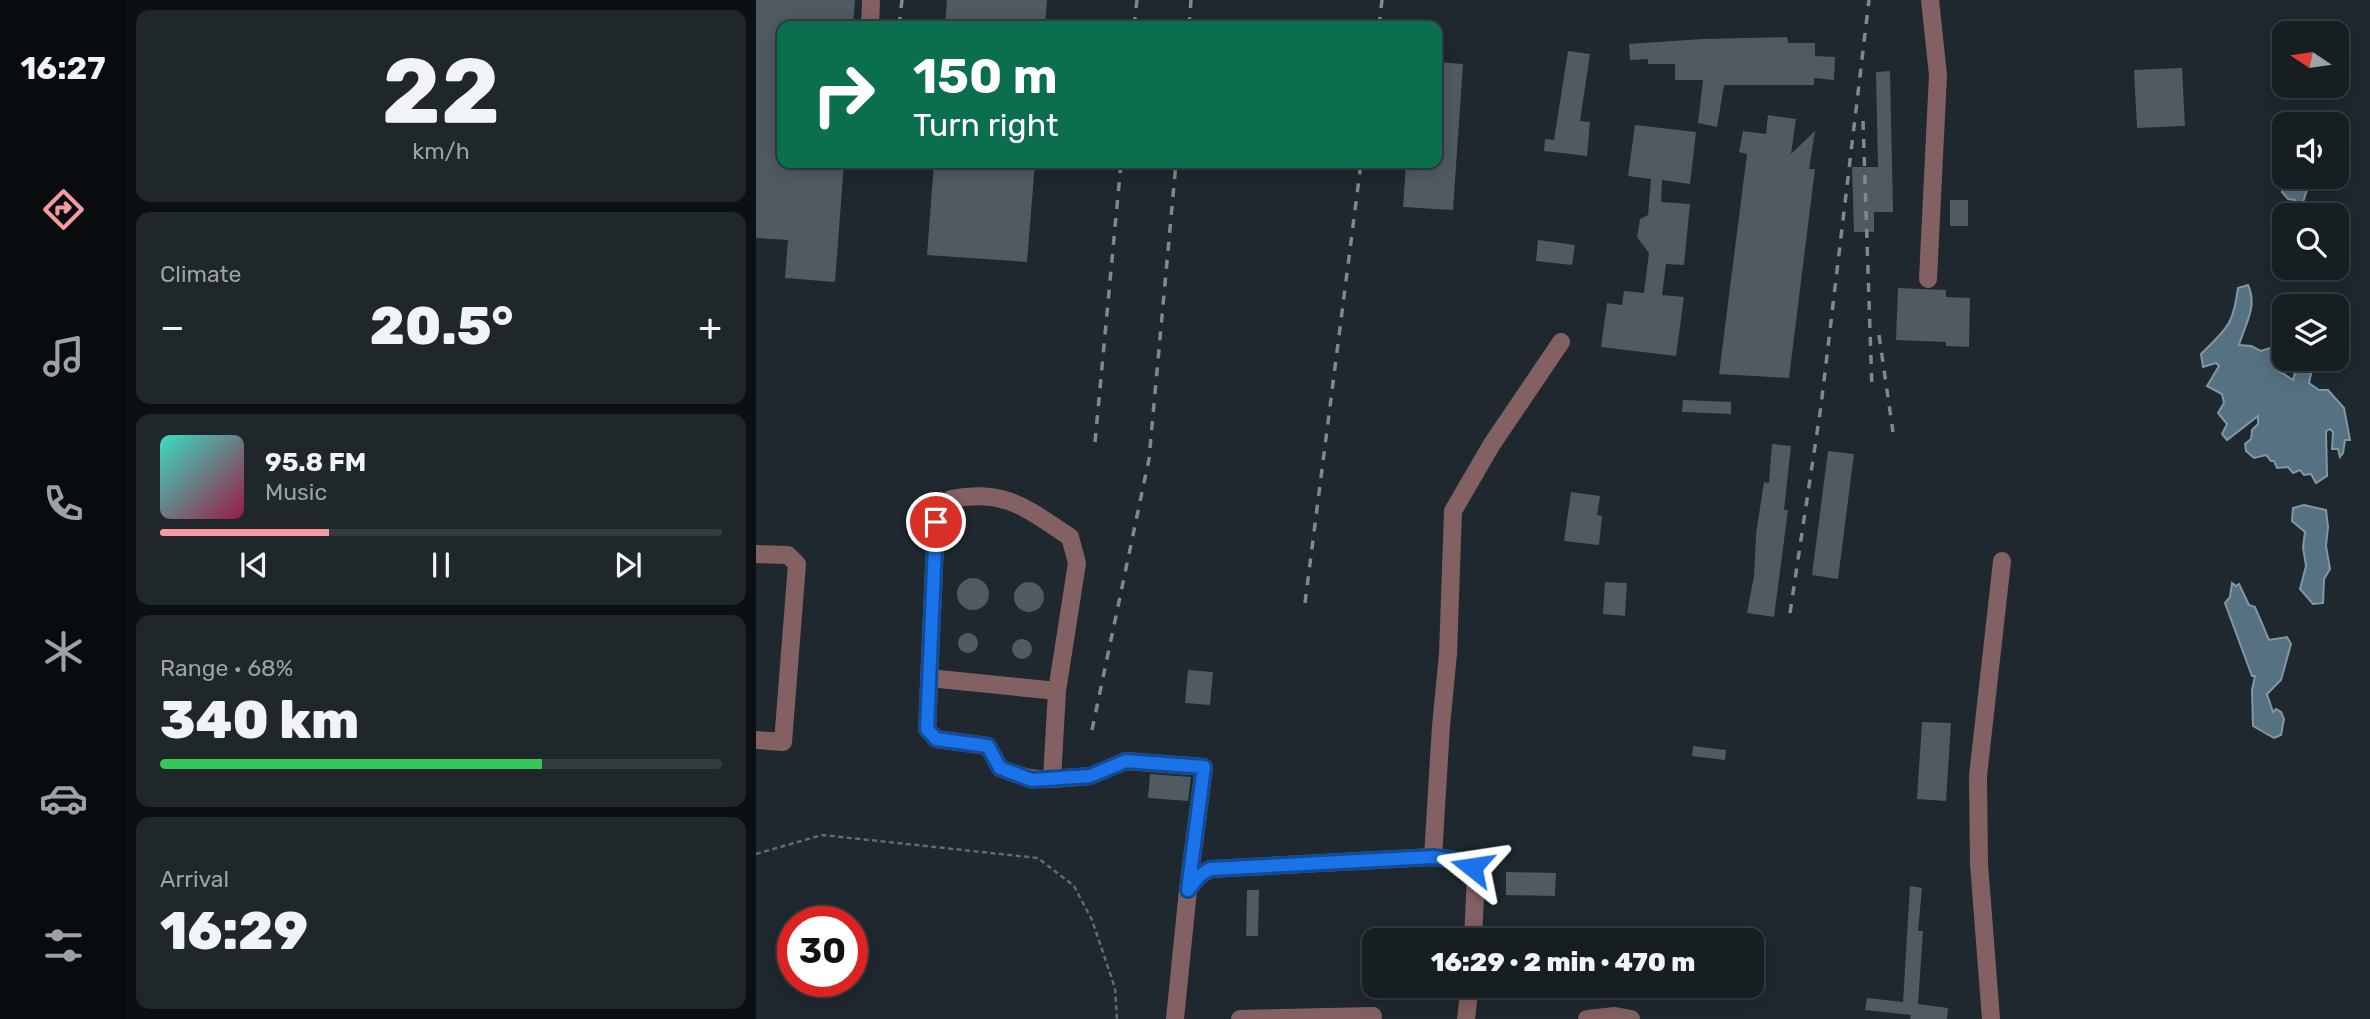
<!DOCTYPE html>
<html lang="en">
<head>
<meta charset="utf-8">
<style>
	:root { --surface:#161e22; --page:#1f272a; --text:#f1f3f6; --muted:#9ea2a5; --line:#353c40; --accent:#f59b9e }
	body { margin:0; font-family:Rubik,sans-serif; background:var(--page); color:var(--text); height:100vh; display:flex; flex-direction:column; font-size:26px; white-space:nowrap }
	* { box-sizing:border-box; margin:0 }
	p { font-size:23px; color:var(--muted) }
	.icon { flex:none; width:38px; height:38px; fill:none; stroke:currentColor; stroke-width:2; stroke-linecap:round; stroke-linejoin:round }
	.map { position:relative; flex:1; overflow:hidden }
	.panel { display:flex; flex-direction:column; gap:10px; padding:10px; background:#0c1013; width:630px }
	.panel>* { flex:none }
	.hud { position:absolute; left:21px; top:21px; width:665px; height:147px; border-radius:14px; box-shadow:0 4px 18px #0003,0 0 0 2px var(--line); background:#0b6e4f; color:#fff; overflow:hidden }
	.needle { width:46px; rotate:283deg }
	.tools { position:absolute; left:1516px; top:21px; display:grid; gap:14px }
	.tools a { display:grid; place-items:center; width:77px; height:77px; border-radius:14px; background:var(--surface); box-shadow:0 4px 18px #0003,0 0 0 2px var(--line); font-size:35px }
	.speed { position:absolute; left:21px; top:906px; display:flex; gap:14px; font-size:35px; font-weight:700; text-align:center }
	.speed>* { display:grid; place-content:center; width:91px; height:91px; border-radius:50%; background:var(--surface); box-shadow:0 4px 18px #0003,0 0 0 2px var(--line); line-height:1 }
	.speed .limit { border:10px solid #d22; background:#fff; color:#111 }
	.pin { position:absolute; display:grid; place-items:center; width:60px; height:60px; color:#fff; margin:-30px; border:4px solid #fff; border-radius:50%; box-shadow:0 2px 7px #0007 }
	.me { position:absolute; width:77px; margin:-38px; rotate:285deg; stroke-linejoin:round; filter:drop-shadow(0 0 5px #0008) }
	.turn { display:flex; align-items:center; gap:24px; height:147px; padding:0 21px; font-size:32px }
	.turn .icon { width:91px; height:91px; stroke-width:2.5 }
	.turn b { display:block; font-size:49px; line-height:60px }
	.big { font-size:52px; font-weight:800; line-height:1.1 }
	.panel .card { flex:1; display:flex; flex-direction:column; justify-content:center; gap:10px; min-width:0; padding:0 24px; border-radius:14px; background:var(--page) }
	.panel .dial { align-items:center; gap:0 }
	.dial b { font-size:91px; line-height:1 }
	.song { display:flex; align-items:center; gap:21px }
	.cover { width:84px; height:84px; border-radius:10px; background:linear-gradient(135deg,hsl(170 70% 55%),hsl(340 70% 35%)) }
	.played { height:7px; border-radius:4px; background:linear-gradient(90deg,var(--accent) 30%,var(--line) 30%) }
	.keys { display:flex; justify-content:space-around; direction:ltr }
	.heat { display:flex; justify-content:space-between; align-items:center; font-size:38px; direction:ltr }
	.charge { height:10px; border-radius:5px; background:linear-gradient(90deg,#34c759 68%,var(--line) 0) }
	.trip { position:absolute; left:606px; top:928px; width:402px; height:70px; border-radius:14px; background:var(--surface); box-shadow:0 4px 18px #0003,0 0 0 2px var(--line); font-weight:800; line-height:70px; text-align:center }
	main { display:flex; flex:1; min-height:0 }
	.dock { display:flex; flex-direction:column; width:126px; justify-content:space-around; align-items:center; background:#090c0e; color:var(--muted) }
	.dock .icon { width:49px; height:49px }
	.dock .current { color:var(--accent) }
	.dock b { font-size:32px; color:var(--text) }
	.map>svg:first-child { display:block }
	.water { fill:#567182; stroke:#8297a4; stroke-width:2 }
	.building { fill:#4f5a61 }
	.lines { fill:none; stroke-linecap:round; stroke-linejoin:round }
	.path { stroke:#626b70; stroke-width:2.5; stroke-dasharray:5 3.5; stroke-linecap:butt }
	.minor { stroke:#836061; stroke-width:18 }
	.rail { stroke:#80888d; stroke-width:3.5; stroke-dasharray:9 9; stroke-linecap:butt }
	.route-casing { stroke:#114b97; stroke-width:18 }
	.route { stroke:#1a73e8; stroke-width:12 }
</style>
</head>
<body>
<main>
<nav class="dock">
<b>16:27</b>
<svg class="icon current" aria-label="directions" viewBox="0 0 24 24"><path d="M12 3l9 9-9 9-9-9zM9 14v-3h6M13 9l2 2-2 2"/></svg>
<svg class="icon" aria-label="music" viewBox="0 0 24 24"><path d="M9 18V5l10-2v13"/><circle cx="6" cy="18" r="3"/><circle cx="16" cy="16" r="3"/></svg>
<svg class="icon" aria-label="phone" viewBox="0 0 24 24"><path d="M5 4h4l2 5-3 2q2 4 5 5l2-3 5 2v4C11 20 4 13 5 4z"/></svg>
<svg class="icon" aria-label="climate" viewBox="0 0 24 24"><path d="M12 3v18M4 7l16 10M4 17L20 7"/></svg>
<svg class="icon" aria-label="car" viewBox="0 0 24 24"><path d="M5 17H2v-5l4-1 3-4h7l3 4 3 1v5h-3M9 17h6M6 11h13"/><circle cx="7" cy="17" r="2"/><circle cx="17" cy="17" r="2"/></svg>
<svg class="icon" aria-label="filters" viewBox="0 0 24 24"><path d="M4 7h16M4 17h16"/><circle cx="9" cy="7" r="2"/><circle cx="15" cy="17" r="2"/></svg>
</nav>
<section class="panel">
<div class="card dial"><b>22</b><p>km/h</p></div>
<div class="card"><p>Climate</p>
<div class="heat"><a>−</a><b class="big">20.5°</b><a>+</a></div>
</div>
<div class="card">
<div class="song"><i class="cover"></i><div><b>95.8 FM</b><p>Music</p></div></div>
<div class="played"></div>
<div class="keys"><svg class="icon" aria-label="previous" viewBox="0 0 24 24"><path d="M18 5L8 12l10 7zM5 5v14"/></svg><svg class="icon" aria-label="pause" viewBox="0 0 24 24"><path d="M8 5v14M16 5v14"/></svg><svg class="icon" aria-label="next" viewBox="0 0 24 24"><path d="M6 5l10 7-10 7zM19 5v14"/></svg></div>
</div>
<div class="card"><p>Range · 68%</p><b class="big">340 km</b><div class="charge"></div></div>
<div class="card"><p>Arrival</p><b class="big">16:29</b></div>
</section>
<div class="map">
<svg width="1614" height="1019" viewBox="0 0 1614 1019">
	<rect width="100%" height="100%" fill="#1e282e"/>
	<path class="water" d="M1532 177H1546L1553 184 1546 205H1540L1539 200 1532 199 1526 192Z
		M1492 285C1502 307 1489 324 1483 345L1495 346 1505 351 1514 348 1523 358 1520 369 1537 380 1542 361 1556 369 1553 383 1563 390H1572L1588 408 1594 440H1589L1587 453 1584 457 1582 449H1576L1577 432 1574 429 1570 431 1571 476 1560 483 1555 474 1548 475 1544 470 1537 473 1532 467 1521 468 1518 461H1515L1510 455 1498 458 1490 451 1489 444 1495 439 1496 430 1502 424V416L1471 440 1466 434 1471 424 1462 413 1468 403 1466 394 1451 386 1463 366 1460 363 1447 367 1445 354C1471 328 1477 326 1482 288Z
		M1548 505 1570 510 1572 527 1570 546 1574 569 1568 579 1567 603 1557 604 1544 589 1550 566 1547 547 1549 532 1536 521 1537 508Z
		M1476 583 1480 586 1483 584 1493 605 1499 607 1513 640 1531 637 1535 644 1525 680 1511 694 1517 712 1520 709 1525 712 1528 719 1525 735 1518 738 1497 726 1496 690 1499 676H1496L1469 603 1474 597Z"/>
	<path class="building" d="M0 0H99L97 26H26V163H88L79 282 29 278 32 240 0 238Z
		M191 0H291L289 26H189Z
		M1031 37 1032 43H1059V56L1079 57 1078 80 1058 78V85H968L961 127 942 123 947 80H919V64H892V59L874 60 873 44 946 39Z
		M812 51 834 54 824 121 834 122 831 156 788 151 789 139 798 140Z
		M681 62 707 64 697 210 647 207 650 163H681Z
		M1426 68 1429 126 1381 128 1378 70Z
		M1134 71 1137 212H1118V232H1098L1096 167H1122L1120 72Z
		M1012 115 1040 119 1035 154 1059 131 1053 169H1059L1033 378 963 374 991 154 983 152 987 131 1010 134Z
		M879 125 940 132 934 184 906 180 905 202 934 204 928 265 910 264 906 295 928 297 920 356 845 347 851 303 866 305 868 291 888 293 893 253 881 237 884 219 892 215 895 179 872 176Z
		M178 163H279L271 262 171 255Z
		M1194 200H1212V226H1194Z
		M782 240 819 245 816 265 780 261Z
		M1142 288 1190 290V297L1214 298 1213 347 1190 346V342L1140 340Z
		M927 400 975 402V414L926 412Z
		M1016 444 1035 446 1028 510H1032L1018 617 991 613 998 576 1000 534 1008 482 1013 483Z
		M1072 451 1098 454 1082 579 1056 575Z
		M815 492 844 496 841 515 846 516 843 545 808 541Z
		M201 594a16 16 0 1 1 32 0a16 16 0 1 1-32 0Z
		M849 582 871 583 869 616 847 614Z
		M258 597a15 15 0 1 1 30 0a15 15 0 1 1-30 0Z
		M202 643a10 10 0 1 1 20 0a10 10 0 1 1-20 0Z
		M256 649a10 10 0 1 1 20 0a10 10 0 1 1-20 0Z
		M432 670 457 672 454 705 429 703Z
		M1166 722 1195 723 1190 801 1161 799Z
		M937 746 970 750 969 760 936 756Z
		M394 774 435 777 432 801 392 798Z
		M750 872 800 873 799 896 750 895Z
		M1154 886 1166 888 1162 931H1167L1162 1004 1192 1008 1191 1019H1154L1155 1015 1109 1010 1111 998 1147 1002Z
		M491 890H503L502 936H490Z"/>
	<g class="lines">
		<path class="path" d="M0 854 66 835 282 858 318 886 336 920 359 988 361 1019"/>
		<path class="minor" d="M114 26 115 0
			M1172 279 1182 75 1174 0
			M0 554 32 555 41 564 27 742 0 740
			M173 678 301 691 321 563 314 537C271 509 249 488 195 499L180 522 171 729 180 739 232 746 244 768C264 776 274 780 296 779L301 691
			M296 779 334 776 370 761 448 767 432 890
			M677 857 685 726 692 654 697 511 736 444 805 342
			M419 1019 432 890 443 876 454 869 677 857C694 859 710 858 720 874L717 940
			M484 1019 617 1016
			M710 1019 714 985
			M831 1019 859 1016 875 1019
			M1235 1019 1223 864 1222 776 1246 561"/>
		<path class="rail" d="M143 26 146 0
			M378 26 381 0
			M433 26 435 0
			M623 26 626 0
			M1107 121 1116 390
			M1123 335 1137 432
			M339 442 365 163
			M549 603 605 163
			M1034 613 1065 406 1113 0
			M336 730 393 459 420 163"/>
	</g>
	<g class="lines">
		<defs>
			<path id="route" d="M180 522 171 729 180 739 232 746 244 768 276 780 334 776 370 761 448 767 432 890 443 876 454 869 677 857 707 861 716 867"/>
		</defs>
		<use href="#route" class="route-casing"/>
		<use href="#route" class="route"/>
	</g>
</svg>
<div class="tools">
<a><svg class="needle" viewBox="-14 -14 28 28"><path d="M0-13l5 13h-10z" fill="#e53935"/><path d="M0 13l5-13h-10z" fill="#9ea2a5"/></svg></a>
<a><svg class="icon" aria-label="sound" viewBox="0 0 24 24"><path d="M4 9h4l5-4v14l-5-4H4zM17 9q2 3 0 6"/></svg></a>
<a><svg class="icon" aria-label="search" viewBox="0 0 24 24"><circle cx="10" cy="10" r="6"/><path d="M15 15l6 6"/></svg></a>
<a><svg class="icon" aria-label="layers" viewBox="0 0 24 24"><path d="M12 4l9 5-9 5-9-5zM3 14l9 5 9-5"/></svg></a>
</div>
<div class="speed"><div class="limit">30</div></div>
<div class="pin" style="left:180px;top:522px;background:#d93025"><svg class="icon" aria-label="arrive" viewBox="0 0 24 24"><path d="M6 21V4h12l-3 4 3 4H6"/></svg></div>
<svg class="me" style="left:716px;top:867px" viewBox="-20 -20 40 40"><path d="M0-17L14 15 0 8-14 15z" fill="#1a73e8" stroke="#fff" stroke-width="4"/></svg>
<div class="trip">16:29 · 2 min · 470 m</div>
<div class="hud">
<div class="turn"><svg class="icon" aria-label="right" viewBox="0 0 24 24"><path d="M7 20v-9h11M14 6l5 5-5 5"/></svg><div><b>150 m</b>Turn right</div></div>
</div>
</div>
</main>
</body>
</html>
